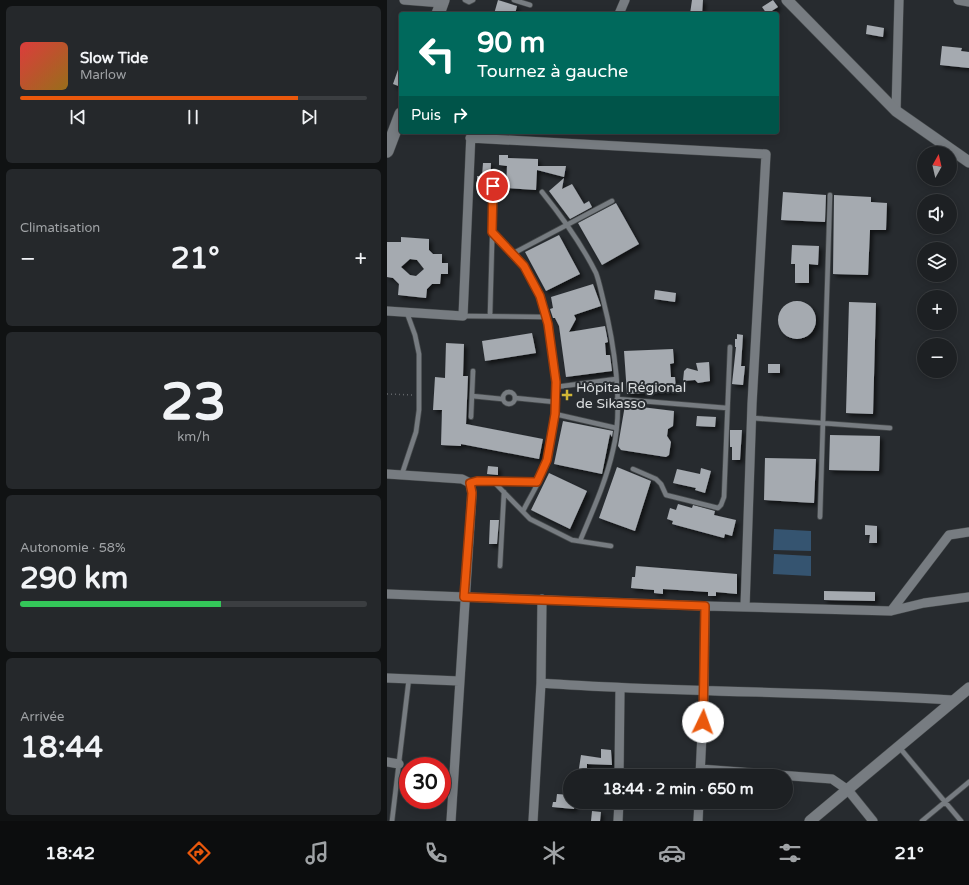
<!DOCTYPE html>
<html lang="fr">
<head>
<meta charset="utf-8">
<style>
	:root { --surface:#1d2023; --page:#25282b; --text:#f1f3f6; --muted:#a0a3a6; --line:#3b3e41; --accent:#ea580c }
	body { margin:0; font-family:"Varela Round",sans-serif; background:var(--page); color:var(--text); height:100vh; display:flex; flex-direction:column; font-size:15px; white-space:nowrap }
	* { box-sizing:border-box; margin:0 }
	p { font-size:13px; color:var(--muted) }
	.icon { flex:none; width:22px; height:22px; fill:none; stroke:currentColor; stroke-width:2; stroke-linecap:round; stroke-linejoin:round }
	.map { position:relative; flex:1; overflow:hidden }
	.side { display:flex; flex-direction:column; gap:6px; padding:6px; background:#101213; width:387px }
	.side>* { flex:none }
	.hud { position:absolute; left:12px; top:12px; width:380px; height:122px; border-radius:4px; box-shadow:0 2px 10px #0003,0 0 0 1px var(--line); background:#00695c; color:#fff; overflow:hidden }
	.needle { width:26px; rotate:8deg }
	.controls { position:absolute; left:530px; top:146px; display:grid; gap:8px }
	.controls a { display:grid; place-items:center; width:40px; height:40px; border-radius:50%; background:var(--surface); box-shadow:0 2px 10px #0003,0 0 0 1px var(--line); font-size:20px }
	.speed { position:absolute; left:12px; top:757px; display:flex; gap:8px; font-size:20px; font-weight:700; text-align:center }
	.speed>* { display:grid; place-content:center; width:52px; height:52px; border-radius:50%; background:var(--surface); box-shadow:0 2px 10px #0003,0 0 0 1px var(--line); line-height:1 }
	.speed .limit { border:6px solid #d22; background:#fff; color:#111 }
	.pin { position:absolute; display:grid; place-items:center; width:34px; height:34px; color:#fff; margin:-17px; border:2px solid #fff; border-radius:50%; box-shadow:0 1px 4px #0007 }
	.me { position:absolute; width:44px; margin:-22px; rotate:3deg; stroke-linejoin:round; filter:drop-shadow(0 0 3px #0008) }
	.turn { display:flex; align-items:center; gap:14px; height:84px; padding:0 12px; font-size:18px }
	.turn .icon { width:52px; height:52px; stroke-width:2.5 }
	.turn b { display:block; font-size:28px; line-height:34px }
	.then { display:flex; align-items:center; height:38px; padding:0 12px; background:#0003; gap:8px; font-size:15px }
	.big { font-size:30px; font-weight:800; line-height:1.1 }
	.side .widget { flex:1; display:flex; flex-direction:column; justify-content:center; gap:6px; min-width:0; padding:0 14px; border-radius:6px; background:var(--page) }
	.side .dial { align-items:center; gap:0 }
	.dial b { font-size:52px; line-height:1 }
	.song { display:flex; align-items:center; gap:12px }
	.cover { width:48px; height:48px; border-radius:6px; background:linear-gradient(135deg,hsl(0 70% 55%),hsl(40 70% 35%)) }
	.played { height:4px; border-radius:2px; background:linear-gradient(90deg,var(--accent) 80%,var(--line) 80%) }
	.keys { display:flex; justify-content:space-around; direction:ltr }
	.heat { display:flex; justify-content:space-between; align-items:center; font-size:22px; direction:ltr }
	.charge { height:6px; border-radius:3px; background:linear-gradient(90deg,#34c759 58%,var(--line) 0) }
	.trip { position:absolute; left:176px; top:769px; width:230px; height:40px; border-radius:20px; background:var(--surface); box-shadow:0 2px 10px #0003,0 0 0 1px var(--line); font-weight:800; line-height:40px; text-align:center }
	.tab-bar { display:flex; height:64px; justify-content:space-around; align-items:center; background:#0c0d0e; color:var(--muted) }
	.tab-bar .icon { width:28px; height:28px }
	.tab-bar .current { color:var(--accent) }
	.tab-bar b { font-size:18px; color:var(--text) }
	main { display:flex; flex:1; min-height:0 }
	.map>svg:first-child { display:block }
	.green { fill:#355470 }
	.building { fill:#a5aab0; fill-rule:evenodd; filter:url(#shadow) }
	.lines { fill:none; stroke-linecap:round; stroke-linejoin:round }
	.service-casing { stroke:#45494b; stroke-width:6 }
	.minor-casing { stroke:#45494b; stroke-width:10 }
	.tertiary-casing { stroke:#45494b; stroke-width:12 }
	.secondary-casing { stroke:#45494b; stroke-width:14 }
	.path { stroke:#64676b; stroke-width:1.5; stroke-dasharray:1 3; stroke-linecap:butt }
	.service { stroke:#777c81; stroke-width:4.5 }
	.minor { stroke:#777c81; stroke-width:9 }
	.tertiary { stroke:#777c81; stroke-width:11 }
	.secondary { stroke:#777c81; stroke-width:13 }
	.route-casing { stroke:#983908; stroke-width:10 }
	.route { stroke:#ea580c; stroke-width:7 }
	.poi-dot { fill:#d1b736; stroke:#272b2f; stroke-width:1.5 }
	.labels { text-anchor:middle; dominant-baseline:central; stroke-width:4; stroke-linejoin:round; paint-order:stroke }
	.poi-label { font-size:14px; fill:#dbdee0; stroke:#272b2f; text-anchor:start }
</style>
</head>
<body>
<main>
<section class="side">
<div class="widget">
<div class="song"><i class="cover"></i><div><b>Slow Tide</b><p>Marlow</p></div></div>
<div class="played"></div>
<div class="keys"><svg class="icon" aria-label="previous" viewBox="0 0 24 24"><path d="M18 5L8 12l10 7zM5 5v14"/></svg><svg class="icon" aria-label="pause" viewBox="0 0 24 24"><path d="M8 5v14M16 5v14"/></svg><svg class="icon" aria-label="next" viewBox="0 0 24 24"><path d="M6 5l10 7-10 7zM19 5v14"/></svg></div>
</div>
<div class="widget"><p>Climatisation</p>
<div class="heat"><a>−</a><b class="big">21°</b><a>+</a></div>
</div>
<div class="widget dial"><b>23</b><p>km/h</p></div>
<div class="widget"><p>Autonomie · 58%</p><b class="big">290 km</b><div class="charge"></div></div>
<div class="widget"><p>Arrivée</p><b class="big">18:44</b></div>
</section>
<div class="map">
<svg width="582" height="821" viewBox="0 0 582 821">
	<defs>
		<filter id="shadow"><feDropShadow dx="3" dy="3" stdDeviation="2" flood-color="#0009"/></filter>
	</defs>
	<rect width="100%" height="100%" fill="#272b2f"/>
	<path class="green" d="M387 529 424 531V551L386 550Z
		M387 554 424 556V576L386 574Z"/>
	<path class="building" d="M111 0 130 6 128 14H107Z
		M305 0H316L315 14H303Z
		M386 0 391 7 380 14 375 7Z
		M480 25 497 28 496 37 479 34Z
		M555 46 575 48 574 51 582 52V68L553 65Z
		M13 64H14V87L6 84Z
		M112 155H121V158L151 159V166H179L177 177 150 170 149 190 119 188 120 166 112 165Z
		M96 163H104L103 187H90V176H95Z
		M177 178 175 189 185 184 197 204 202 201 205 207 183 219 162 191Z
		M396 192 439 195 438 222 394 220Z
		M447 195 484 197V202L500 203 499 230H483L481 275 446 274Z
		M229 203 252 244 215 265 191 223Z
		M172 235 193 274 159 291 138 252Z
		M14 237 42 239V250L46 254H55V263H61V274H54L53 284H45L40 289 39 298 11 295 12 284 6 278 0 277V242H14ZM23 259 30 260 37 269 29 276 23 275 14 267Z
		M405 245 432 246 431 265 422 264V283H408V264H404Z
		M206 284 214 306 187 315 189 319 182 332 218 326 221 342 218 343 219 355H223L225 371 179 377 172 326 168 318H166L163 309 166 308 164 297Z
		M268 290 289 293 288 302 267 299Z
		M391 320a19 19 0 1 1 38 0a19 19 0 1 1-38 0Z
		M462 302 489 303 486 414 459 413Z
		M145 333 149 353 98 361 95 341Z
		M350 334 356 335 354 366H358L356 385 345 384 349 347H348V339H350Z
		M59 343 77 344 76 376H81L79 424 156 439 152 459 74 444V446L54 445 55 410H46L48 377 58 378Z
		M286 349 287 363 283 364 284 377H288L289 391 240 394 237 351Z
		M322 362 323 381 311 383 308 380 296 381 297 371 300 368 311 371 309 363Z
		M381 364H393V373H381Z
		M238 405 287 411 286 426 281 429 280 436 284 442 282 455 279 457 234 450 231 446Z
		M310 416 329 417 328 427 309 426Z
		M176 421 226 431 225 437 223 434 215 474 167 464Z
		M343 430H355L353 460H345V447H343Z
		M443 435 493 436 492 471 442 470Z
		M378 458 429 459 427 503 377 500Z
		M101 466 111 467V475L100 474Z
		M230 467 264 481 248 531 212 518Z
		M314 468 324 471 318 493 308 490 309 488 286 483 290 469 313 474Z
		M162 473 200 491 183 529 144 510Z
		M291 504 305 508 306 505 328 511 327 515 349 520 345 536 338 534 337 538 285 524 286 521 280 519 283 508 289 510Z
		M103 520H112L110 544H102Z
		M478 525 490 526V543H482L483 535H478Z
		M249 566 350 574V594L329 592V596H321V592L276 589V594L267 593V590L244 588 245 577H248Z
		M437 591 488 592V601L437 600Z
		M214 749 224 750 225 765 200 764V775H191L194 755 214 758Z
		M170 794 183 795V802H188L187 809 165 807 166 802H169Z
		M205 811 214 812 213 821H204Z"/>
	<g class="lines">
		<defs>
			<path id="service" d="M78 0 82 2 86 0
				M127 0 143 5
				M155 192C176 218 194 243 209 273 212 281 214 291 216 299 227 342 237 407 226 450 219 482 205 512 193 541
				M105 232C115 243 129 254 137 268 170 321 176 399 161 459 156 477 144 495 136 511
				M125 254 225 201
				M76 316 159 317
				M103 316 107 171
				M169 387 229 379
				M116 398a6 6 0 1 1 12 0a6 6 0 1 1-12 0Z
				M85 396 115 399
				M128 398 168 402
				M230 399 340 408
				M168 414 229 428
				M84 417 86 371
				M365 418 503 428
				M246 469 269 479 274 484 279 495 331 508 334 505 337 497 343 347
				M15 474 29 432 32 410V354L28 335 20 313
				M106 481 143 519 185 540 224 546
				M83 483 90 481 150 482
				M433 517 443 195
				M113 566 117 492
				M512 747 574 821
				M5 821 22 678
				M535 821 582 782"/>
			<path id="minor" d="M17 0 55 3
				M571 0 582 2
				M232 14 238 0
				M509 111 512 0
				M83 138 379 154 365 404 358 607
				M0 311 76 316 84 133
				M0 474 75 479 83 483 85 493 64 821
				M0 594 318 606 504 611 537 603 582 597
				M504 611 562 535 582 532
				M0 678 72 681
				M154 683C291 693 428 691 565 700
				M0 762 12 764
				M313 769 445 779 461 790 486 821
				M232 776 233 689
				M313 776 317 691 318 606
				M146 821 154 683 155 599
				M231 821 232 802
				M311 821 312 802"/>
			<path id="tertiary" d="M400 0 509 111 582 162
				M423 821 582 688"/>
			<path id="secondary" d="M51 14 56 0
				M0 151 14 114"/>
		</defs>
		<use href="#service" class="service-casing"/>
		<use href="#minor" class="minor-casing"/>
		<use href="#tertiary" class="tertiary-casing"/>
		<use href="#secondary" class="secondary-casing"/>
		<path class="path" d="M0 394 26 395"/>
		<use href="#service" class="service"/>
		<use href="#minor" class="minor"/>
		<use href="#tertiary" class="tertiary"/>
		<use href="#secondary" class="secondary"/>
	</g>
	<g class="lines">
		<defs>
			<path id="route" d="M106 186 105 232 137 266 153 296 161 324 169 382 168 414 160 460 150 482 90 481 83 483 85 493 77 597 318 606 316 722"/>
		</defs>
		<use href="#route" class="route-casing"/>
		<use href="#route" class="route"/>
	</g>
	<path class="poi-dot" d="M178 389h4v4h4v4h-4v4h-4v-4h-4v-4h4z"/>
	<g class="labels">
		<g class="poi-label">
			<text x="189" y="387">Hôpital Régional<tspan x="189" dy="16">de Sikasso</tspan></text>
		</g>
	</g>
</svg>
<div class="controls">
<a><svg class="needle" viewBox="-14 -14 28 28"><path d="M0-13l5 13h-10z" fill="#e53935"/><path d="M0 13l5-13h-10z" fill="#a0a3a6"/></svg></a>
<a><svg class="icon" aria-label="sound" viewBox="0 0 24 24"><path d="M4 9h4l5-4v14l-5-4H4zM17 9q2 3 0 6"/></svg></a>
<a><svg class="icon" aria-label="layers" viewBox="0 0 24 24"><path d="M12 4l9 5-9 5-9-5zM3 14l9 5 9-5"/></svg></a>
<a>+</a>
<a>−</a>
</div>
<div class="speed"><div class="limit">30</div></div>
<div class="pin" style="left:106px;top:186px;background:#d93025"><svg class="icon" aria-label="arrive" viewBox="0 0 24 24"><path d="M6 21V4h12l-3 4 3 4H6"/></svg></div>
<svg class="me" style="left:316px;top:722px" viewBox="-20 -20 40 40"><circle r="19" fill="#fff"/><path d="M0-13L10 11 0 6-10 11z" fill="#ea580c"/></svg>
<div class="trip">18:44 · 2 min · 650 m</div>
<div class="hud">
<div class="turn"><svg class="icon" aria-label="left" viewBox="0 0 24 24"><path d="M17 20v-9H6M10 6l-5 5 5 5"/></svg><div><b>90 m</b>Tournez à gauche</div></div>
<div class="then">Puis<svg class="icon" aria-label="right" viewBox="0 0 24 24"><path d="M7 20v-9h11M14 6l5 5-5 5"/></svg></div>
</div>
</div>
</main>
<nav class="tab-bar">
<b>18:42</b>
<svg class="icon current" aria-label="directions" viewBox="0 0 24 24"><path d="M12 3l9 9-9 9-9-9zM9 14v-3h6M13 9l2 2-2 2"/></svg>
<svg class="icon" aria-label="music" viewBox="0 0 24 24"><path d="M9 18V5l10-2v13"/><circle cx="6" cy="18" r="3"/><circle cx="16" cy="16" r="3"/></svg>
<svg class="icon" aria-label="phone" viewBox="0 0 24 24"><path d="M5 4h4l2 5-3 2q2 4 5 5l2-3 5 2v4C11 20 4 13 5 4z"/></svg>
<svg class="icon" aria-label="climate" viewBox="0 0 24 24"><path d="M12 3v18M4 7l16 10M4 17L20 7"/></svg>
<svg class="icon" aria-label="car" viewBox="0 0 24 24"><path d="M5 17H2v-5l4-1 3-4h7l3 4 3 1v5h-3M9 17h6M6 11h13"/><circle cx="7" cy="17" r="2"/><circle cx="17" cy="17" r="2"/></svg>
<svg class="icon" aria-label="filters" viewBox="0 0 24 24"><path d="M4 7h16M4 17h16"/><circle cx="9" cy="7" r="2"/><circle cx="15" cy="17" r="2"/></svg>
<b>21°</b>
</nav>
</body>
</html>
